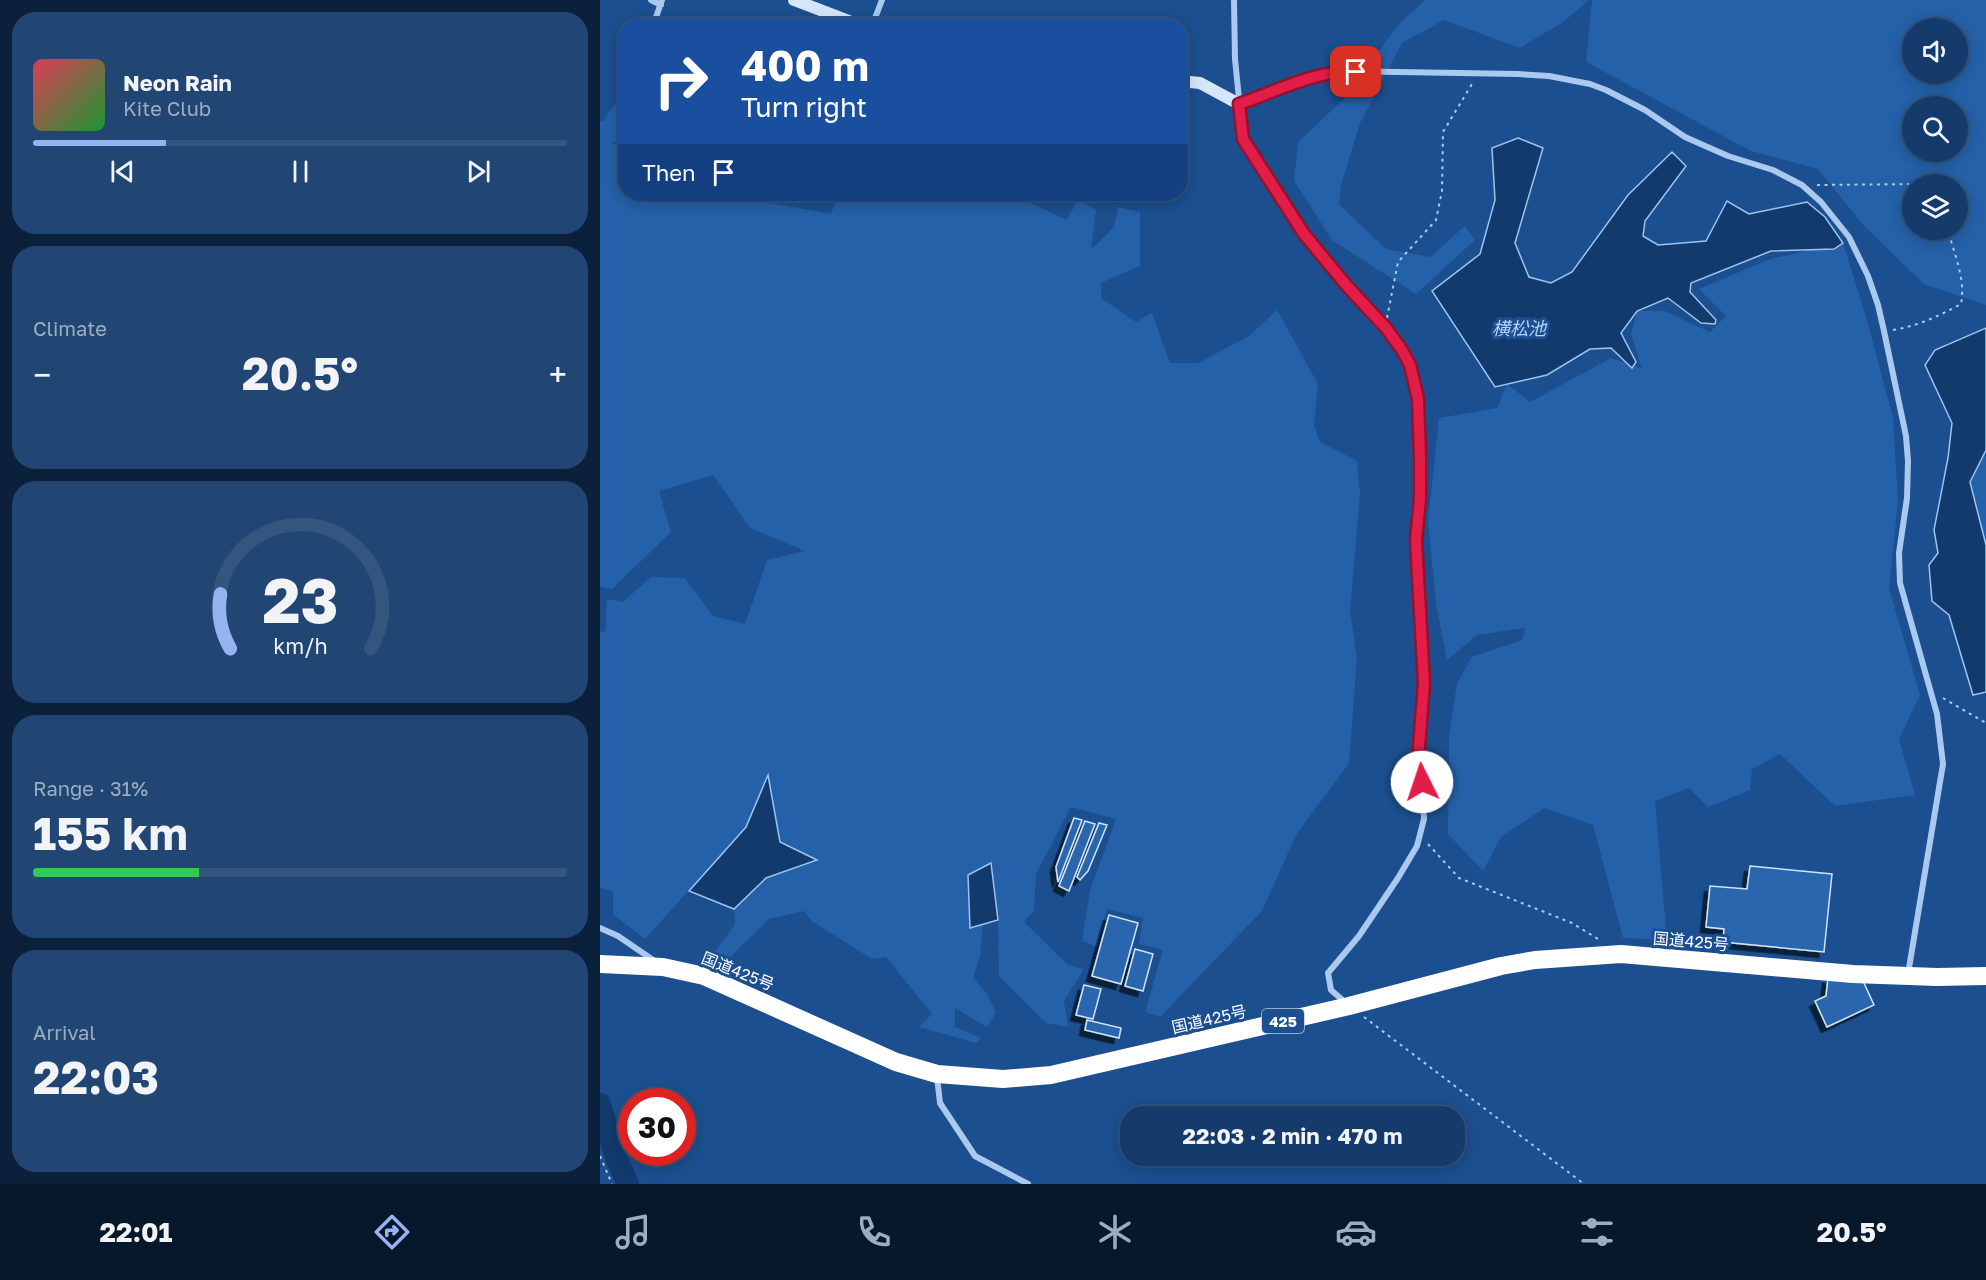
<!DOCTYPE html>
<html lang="en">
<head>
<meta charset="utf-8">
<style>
	:root { --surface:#143b6b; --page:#214673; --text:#f1f3f6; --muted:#9dadc1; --line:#33557e; --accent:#95b2f1 }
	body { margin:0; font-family:"Golos Text","Noto Sans JP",sans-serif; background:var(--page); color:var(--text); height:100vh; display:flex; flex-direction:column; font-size:22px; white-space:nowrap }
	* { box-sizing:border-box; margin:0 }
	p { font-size:20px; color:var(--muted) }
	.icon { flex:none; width:33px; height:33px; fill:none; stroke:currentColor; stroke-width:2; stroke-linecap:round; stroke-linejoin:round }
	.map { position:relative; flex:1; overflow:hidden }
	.panel { display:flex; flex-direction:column; gap:12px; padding:12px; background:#0b203b; width:600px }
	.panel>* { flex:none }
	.hud { position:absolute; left:18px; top:18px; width:570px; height:183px; border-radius:24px; box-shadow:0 3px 15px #0003,0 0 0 2px var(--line); background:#1a4fa0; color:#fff; overflow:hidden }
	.controls { position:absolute; left:1302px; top:18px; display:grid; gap:12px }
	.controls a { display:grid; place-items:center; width:66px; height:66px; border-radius:50%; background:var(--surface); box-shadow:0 3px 15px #0003,0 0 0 2px var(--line); font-size:30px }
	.speed { position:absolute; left:18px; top:1088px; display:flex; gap:12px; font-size:30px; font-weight:700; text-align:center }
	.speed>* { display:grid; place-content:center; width:78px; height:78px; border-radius:50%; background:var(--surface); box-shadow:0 3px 15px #0003,0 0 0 2px var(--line); line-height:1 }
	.speed .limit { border:9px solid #d22; background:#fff; color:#111 }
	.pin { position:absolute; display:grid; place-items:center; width:51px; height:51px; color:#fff; margin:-26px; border-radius:12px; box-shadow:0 3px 9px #0006 }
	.me { position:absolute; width:66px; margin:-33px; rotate:356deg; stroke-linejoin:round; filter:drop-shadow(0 0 4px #0008) }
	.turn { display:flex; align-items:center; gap:21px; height:126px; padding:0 24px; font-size:27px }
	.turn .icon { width:78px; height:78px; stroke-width:2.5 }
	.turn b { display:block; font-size:42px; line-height:51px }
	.then { display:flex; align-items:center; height:57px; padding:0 24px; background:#0003; gap:12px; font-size:22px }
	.big { font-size:45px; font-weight:700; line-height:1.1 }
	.panel .tile { flex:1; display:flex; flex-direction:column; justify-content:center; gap:9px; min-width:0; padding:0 21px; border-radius:24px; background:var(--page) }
	.panel .dial { align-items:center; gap:0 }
	.dial svg { height:156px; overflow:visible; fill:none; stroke:var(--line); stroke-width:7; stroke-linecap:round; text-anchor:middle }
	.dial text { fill:var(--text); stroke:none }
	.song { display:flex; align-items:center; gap:18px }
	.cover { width:72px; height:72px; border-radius:9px; background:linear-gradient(135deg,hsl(350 70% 55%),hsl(130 70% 35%)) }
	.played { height:6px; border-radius:3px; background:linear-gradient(90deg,var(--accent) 25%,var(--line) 25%) }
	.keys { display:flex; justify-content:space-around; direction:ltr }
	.heat { display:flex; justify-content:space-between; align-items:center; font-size:33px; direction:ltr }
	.charge { height:9px; border-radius:4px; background:linear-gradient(90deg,#34c759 31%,var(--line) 0) }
	.trip { position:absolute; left:520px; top:1106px; width:345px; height:60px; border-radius:24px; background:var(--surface); box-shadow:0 3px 15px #0003,0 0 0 2px var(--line); font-weight:700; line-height:60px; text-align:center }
	.tab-bar { display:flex; height:96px; justify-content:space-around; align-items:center; background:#08182b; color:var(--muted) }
	.tab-bar .icon { width:42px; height:42px }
	.tab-bar .selected { color:var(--accent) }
	.tab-bar b { font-size:27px; color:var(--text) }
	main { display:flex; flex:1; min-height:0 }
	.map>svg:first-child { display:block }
	.green { fill:#2461a8; fill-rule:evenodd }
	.water { fill:#123a6d; stroke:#9cc4f0; stroke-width:1.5 }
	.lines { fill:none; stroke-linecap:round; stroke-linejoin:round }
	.river { stroke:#123a6d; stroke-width:22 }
	.building { fill:#2a66ad; stroke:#cfe3fa; stroke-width:1.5; filter:url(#shadow) }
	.path { stroke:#a9c9ee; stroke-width:2; stroke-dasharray:3 4.5; stroke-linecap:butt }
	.street { stroke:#a9c9ee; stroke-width:6 }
	.secondary { stroke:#d6e6fa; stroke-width:12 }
	.highway { stroke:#fff; stroke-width:18 }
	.route-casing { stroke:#92132f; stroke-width:15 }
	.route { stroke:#e11d48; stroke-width:10 }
	.labels { text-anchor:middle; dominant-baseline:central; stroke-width:6; stroke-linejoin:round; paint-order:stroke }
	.shield { fill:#1b4f8f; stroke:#bbcadd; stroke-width:1.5 }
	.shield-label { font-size:15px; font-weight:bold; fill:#fff }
	.street-label { font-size:16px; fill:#fff; stroke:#1b4f8f }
	.water-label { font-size:18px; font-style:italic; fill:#b5d3f5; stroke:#1b4f8f }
</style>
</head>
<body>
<main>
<section class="panel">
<div class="tile">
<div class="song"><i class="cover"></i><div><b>Neon Rain</b><p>Kite Club</p></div></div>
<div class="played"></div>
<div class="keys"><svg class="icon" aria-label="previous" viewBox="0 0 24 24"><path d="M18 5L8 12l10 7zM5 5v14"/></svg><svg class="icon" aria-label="pause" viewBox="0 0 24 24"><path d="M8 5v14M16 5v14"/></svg><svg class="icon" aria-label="next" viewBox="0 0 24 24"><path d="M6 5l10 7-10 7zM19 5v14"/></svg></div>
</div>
<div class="tile"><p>Climate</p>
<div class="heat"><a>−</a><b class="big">20.5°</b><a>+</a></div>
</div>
<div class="tile dial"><svg viewBox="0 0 100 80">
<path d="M14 69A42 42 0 1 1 86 69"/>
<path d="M14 69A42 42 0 0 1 9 41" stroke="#95b2f1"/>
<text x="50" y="56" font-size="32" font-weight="700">23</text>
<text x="50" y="72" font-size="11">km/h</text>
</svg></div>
<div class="tile"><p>Range · 31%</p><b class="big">155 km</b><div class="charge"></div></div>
<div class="tile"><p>Arrival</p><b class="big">22:03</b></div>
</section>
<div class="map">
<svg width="1386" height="1184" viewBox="0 0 1386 1184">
	<defs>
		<filter id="shadow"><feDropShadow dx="-5.5" dy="5.5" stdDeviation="0" flood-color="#0009"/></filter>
	</defs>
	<rect width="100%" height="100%" fill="#1b4f8f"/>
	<path class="green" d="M825 0H989L963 22 920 48 844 20 802 43 760 123 741 185 739 204 786 249 830 257 865 226 875 240 816 294 732 240 694 181 698 142 745 98 798 25Z
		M992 0H1386V305L1324 284 1264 226 1218 169 1151 151 986 62ZM1358 28V74H1312V28ZM1358 106V152H1312V106ZM1358 184V230H1312V184Z
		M23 93 25 94V134L11 144 25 145 26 194H138V197L231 214 238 194H423L426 201 467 220 478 199 496 210 491 250 514 227 518 207 540 212V266L501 283V298L536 322 552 313 570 363H598L649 336 677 310 718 384 714 424 719 441 757 461 760 493 750 611 757 657 749 763 696 835 662 911 560 1017 545 1012 563 950 539 944 543 918 507 909 497 947 482 941 490 890 516 819 471 807 436 874 434 911 424 922 468 965 484 969 464 1001 468 1027 446 1023 399 976 398 920 391 863 368 876 370 928 383 924 380 956 373 978 388 995 396 1013 387 1027 355 1008V1027L381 1038 376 1043 319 1027 332 1014 286 957 272 959 213 922 204 911 169 919 123 964 112 956 135 924 134 909 166 878 216 860 180 842 167 776 146 827 45 939 13 914V892L0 887V631L5 632 7 599 23 602 51 577 85 578 113 616 145 624 167 560 205 551 150 528 113 475 59 491 71 532 12 589 0 587V121H3Z
		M1243 243 1267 320 1293 418 1298 502 1289 588 1320 695 1299 739 1315 795 1235 806 1180 754 1152 769 1150 790 1108 807 1089 788 1055 801 1067 940 1023 938 993 825 945 808 901 837 883 871 848 834 849 737 857 683 872 657 922 640 925 628 877 635 847 660 836 604 828 521 839 418 897 408 907 384 930 402 1011 358 1042 369 1031 334 1037 311H1065L1110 332 1126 316 1099 289 1170 259Z
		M1386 450V545L1370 482Z"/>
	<path class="water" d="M918 138 943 148 915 243 929 277 951 283 972 272 1028 195 1072 152 1086 166 1045 221 1043 236 1058 245 1106 241 1127 201 1149 214 1207 202 1225 217 1243 243 1234 249 1171 251 1091 283 1090 292 1116 320 1115 324 1101 323 1068 298 1037 311 1021 333 1036 362 1032 368 1011 348 990 349 947 375 895 387 832 291 880 254 895 200 892 148Z
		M1386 328V450L1370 482 1386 545V692L1373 695 1349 615 1332 601 1329 565 1338 553 1334 530 1348 458 1352 423 1325 365 1335 350Z
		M168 775 180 842 217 860 166 878 134 909 89 891 146 827Z
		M391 863 398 920 370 928 368 875Z"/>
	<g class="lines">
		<path class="river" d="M0 1104 16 1158 28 1184"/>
	</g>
	<path class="building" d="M474 818 482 820 458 882 456 867Z
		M485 821 495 824 469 891 459 886Z
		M499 823 507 825 488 871 480 880 477 877Z
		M1150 866 1232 874 1224 952 1123 942 1124 929 1106 927 1110 886 1147 889Z
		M509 915 538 923 521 984 492 976Z
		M535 949 553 954 543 991 525 986Z
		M1228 978 1263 981 1274 1005 1227 1027 1215 1001 1226 996Z
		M484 985 501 989 493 1019 476 1015Z
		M487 1020 521 1028 519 1038 485 1030Z"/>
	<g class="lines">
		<path class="path" d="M1217 185 1321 184
			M787 318 798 262 836 220 842 191 843 132 872 84
			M1293 330C1318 326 1339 316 1361 304 1366 279 1354 254 1348 230
			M1343 698 1386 723
			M828 844 859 878 972 923 998 939
			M764 1017 984 1184
			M0 1156 12 1184"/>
		<path class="street" d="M51 0 61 5
			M634 0 635 59 643 139 704 234 802 350 810 365 818 399 820 499 816 540 824 683 819 746 824 819 817 846 798 878 759 936 728 973 731 990 746 1003
			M53 26 62 0
			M272 26 282 0
			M639 104 722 74 739 71 918 74 949 76 990 84 1006 90 1045 110 1085 137 1128 156 1173 170 1202 185 1221 202 1249 237 1268 276 1278 305 1284 331 1306 436 1308 461 1307 498 1299 553 1300 583 1337 714 1343 764 1308 974
			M0 928 18 936 56 962
			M337 1077 340 1103 375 1156 428 1184"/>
		<path class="secondary" d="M194 0 262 26
			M580 81 600 83 639 104"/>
		<path class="highway" d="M0 964 63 967 104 976 296 1062 337 1074 403 1079 451 1075 749 1006 901 966 935 960 1021 954 1253 974 1337 977 1386 976"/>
	</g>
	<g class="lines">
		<defs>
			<path id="route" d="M756 72C715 70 677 91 639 104L643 139 704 234 747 286 786 328 802 350 810 365 818 399 820 456V499L816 540 824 683 819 746 822 782"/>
		</defs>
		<use href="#route" class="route-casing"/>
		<use href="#route" class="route"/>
	</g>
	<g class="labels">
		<rect class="shield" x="662" y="1009" width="42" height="24" rx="4.5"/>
		<g class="shield-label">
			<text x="683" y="1021">425</text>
		</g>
		<g class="street-label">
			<text transform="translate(1091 941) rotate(5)">国道425号</text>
			<text transform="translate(138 971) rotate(22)">国道425号</text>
			<text transform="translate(609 1019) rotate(-13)">国道425号</text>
		</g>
		<g class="water-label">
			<text x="919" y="328">横松池</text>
		</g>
	</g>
</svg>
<div class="controls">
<a><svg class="icon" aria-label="sound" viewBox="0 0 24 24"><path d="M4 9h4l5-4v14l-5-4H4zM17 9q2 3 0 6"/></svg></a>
<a><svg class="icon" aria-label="search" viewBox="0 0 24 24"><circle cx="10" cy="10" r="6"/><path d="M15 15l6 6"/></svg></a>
<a><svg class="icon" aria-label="layers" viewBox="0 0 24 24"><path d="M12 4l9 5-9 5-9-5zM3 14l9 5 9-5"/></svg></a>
</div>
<div class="speed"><div class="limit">30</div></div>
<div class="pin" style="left:756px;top:72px;background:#d93025"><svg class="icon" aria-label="arrive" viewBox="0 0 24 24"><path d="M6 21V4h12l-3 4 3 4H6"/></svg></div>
<svg class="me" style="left:822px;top:782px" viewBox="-20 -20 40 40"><circle r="19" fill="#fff"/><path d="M0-13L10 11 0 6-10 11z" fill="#e11d48"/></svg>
<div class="trip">22:03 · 2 min · 470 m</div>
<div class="hud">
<div class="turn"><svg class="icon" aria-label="right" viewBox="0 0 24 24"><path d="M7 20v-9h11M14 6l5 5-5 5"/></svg><div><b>400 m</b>Turn right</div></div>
<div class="then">Then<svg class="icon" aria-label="arrive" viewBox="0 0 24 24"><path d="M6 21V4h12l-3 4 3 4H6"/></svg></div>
</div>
</div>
</main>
<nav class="tab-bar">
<b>22:01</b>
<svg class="icon selected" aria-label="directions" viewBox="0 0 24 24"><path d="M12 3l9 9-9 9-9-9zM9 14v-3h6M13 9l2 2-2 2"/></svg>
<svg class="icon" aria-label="music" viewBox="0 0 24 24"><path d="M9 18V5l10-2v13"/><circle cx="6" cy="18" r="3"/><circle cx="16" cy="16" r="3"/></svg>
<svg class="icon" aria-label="phone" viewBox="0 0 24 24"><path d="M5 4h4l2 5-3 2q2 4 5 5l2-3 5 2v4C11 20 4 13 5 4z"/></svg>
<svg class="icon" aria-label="climate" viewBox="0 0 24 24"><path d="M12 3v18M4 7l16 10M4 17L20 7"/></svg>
<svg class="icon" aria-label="car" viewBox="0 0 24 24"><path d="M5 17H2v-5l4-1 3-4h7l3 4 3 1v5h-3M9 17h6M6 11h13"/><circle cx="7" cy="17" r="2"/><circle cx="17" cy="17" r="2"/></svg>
<svg class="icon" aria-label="filters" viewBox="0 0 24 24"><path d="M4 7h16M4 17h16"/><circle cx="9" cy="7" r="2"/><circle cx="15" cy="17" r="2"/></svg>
<b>20.5°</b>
</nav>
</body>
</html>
